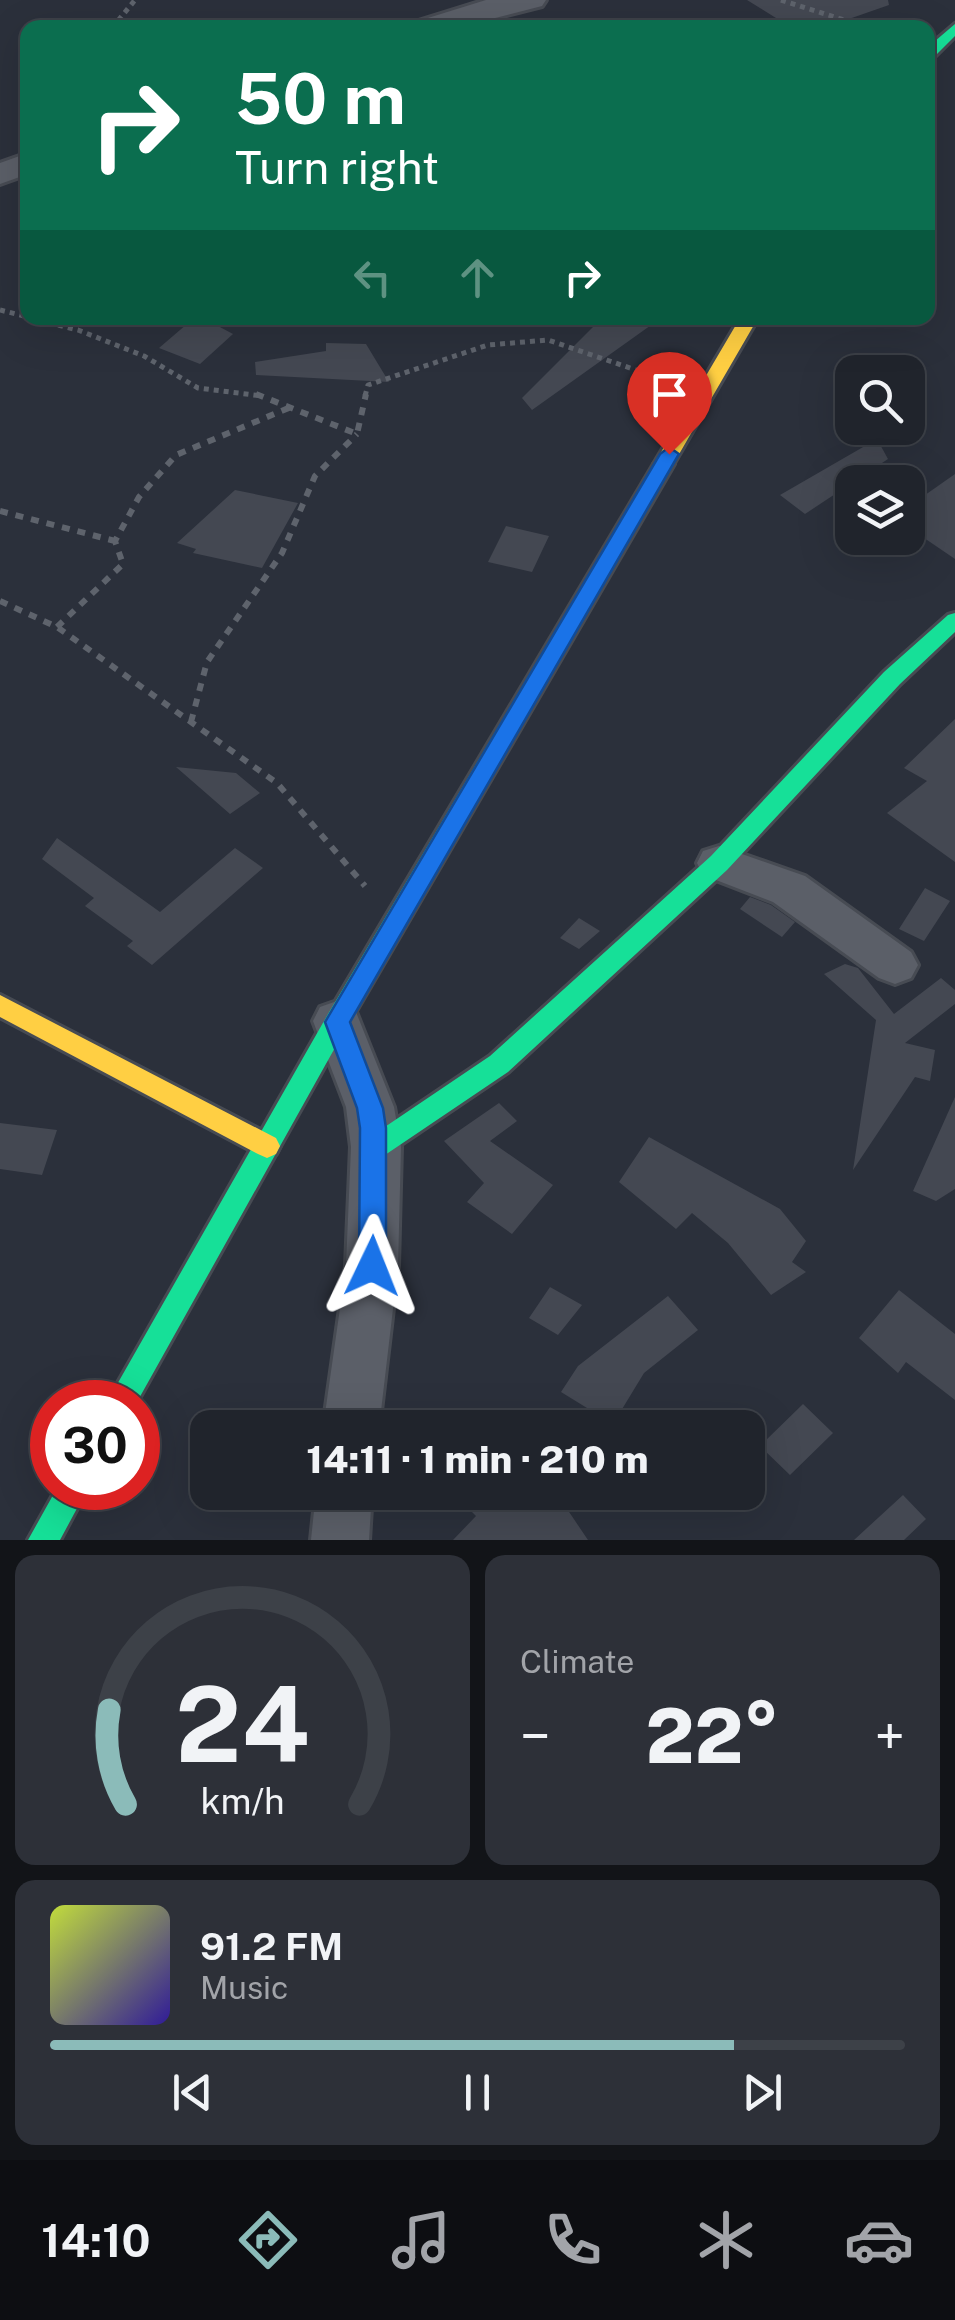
<!DOCTYPE html>
<html lang="en">
<head>
<meta charset="utf-8">
<style>
	:root { --surface:#20242c; --page:#2d3038; --text:#f1f3f6; --muted:#a2a4a9; --line:#3d4148; --accent:#8bbbb9 }
	body { margin:0; font-family:"Public Sans",sans-serif; background:var(--page); color:var(--text); height:100vh; display:flex; flex-direction:column; font-size:38px; white-space:nowrap }
	* { box-sizing:border-box; margin:0 }
	p { font-size:32px; color:var(--muted) }
	.icon { flex:none; width:55px; height:55px; fill:none; stroke:currentColor; stroke-width:2; stroke-linecap:round; stroke-linejoin:round }
	.map { position:relative; height:1540px; overflow:hidden }
	.sheet { display:flex; flex-direction:column; gap:15px; padding:15px; background:#121418; flex:1 }
	.sheet>* { flex:none }
	.banner { position:absolute; left:20px; top:20px; width:915px; height:305px; border-radius:20px; box-shadow:0 10px 40px #0002,0 0 0 2px var(--line); background:#0b6e4f; color:#fff; overflow:hidden }
	.tools { position:absolute; left:835px; top:355px; display:grid; gap:20px }
	.tools a { display:grid; place-items:center; width:90px; height:90px; border-radius:20px; background:var(--surface); box-shadow:0 10px 40px #0002,0 0 0 2px var(--line); font-size:50px }
	.speed { position:absolute; left:30px; top:1380px; display:flex; gap:20px; font-size:50px; font-weight:700; text-align:center }
	.speed>* { display:grid; place-content:center; width:130px; height:130px; border-radius:50%; background:var(--surface); box-shadow:0 10px 40px #0002,0 0 0 2px var(--line); line-height:1 }
	.speed .limit { border:15px solid #d22; background:#fff; color:#111 }
	.pin { position:absolute; display:grid; place-items:center; width:85px; height:85px; color:#fff; margin:-102px -42px; border-radius:50% 50% 50% 0; rotate:-45deg; box-shadow:0 0 10px #0007 }
	.pin .icon { rotate:45deg }
	.me { position:absolute; width:110px; margin:-55px; rotate:2deg; stroke-linejoin:round; filter:drop-shadow(0 0 8px #0008) }
	.turn { display:flex; align-items:center; gap:35px; height:210px; padding:0 50px; font-size:45px }
	.turn .icon { width:130px; height:130px; stroke-width:2.5 }
	.turn b { display:block; font-size:70px; line-height:85px }
	.lanes { display:flex; align-items:center; height:95px; padding:0 50px; background:#0003; justify-content:center; gap:50px; direction:ltr }
	.lanes .off { opacity:.35 }
	.big { font-size:75px; font-weight:800; line-height:1.1 }
	.sheet .tile { flex:1; display:flex; flex-direction:column; justify-content:center; gap:15px; min-width:0; padding:0 35px; border-radius:20px; background:var(--page) }
	.sheet .dial { align-items:center; gap:0 }
	.dial svg { height:260px; overflow:visible; fill:none; stroke:var(--line); stroke-width:7; stroke-linecap:round; text-anchor:middle }
	.dial text { fill:var(--text); stroke:none }
	.song { display:flex; align-items:center; gap:30px }
	.cover { width:120px; height:120px; border-radius:15px; background:linear-gradient(135deg,hsl(70 70% 55%),hsl(250 70% 35%)) }
	.played { height:10px; border-radius:5px; background:linear-gradient(90deg,var(--accent) 80%,var(--line) 80%) }
	.keys { display:flex; justify-content:space-around; direction:ltr }
	.heat { display:flex; justify-content:space-between; align-items:center; font-size:55px; direction:ltr }
	.sheet .tiles { flex:1; display:grid; gap:15px; grid-template-columns:1fr 1fr }
	.tile:last-child { grid-column:span 2 }
	.trip { position:absolute; left:190px; top:1410px; width:575px; height:100px; border-radius:20px; background:var(--surface); box-shadow:0 10px 40px #0002,0 0 0 2px var(--line); font-weight:800; line-height:100px; text-align:center }
	.dock { display:flex; height:160px; justify-content:space-around; align-items:center; background:#0d0e12; color:var(--muted) }
	.dock .icon { width:70px; height:70px }
	.dock .selected { color:var(--accent) }
	.dock b { font-size:45px; color:var(--text) }
	.map>svg:first-child { display:block }
	.building { fill:#444852 }
	.lines { fill:none; stroke-linecap:round; stroke-linejoin:round }
	.street-casing { stroke:#474b53; stroke-width:6 }
	.fast-casing { stroke:#474b53; stroke-width:6 }
	.slow-casing { stroke:#474b53; stroke-width:6 }
	.path-far1 { stroke:#5e636c; stroke-width:5; stroke-dasharray:5 5; stroke-linecap:butt }
	.path { stroke:#5e636c; stroke-width:6; stroke-dasharray:8 8; stroke-linecap:butt }
	.street { fill:#5b5f68; fill-rule:evenodd }
	.fast { fill:#16e098; fill-rule:evenodd }
	.slow { fill:#ffcf43; fill-rule:evenodd }
	.route { fill:#1a73e8; stroke:#114b97; stroke-width:2.5 }
</style>
</head>
<body>
<div class="map">
<svg width="955" height="1540" viewBox="0 0 955 1540">
	<rect width="100%" height="100%" fill="#2b303b"/>
	<path class="building" d="M747 0H888L889 5 823 28H792Z
		M194 318H203L233 334 200 364 159 348Z
		M602 318H661L532 410 522 398Z
		M326 343 366 344 389 382 256 375 255 362 326 351Z
		M877 439 888 459 805 514 780 495Z
		M955 474V559L908 527V507Z
		M235 490 298 503 262 568 193 553 196 549 177 543Z
		M506 526 549 536 532 572 488 562Z
		M955 719V862L887 813 927 781 904 768Z
		M176 767 236 773 260 793 230 814Z
		M57 838 160 912 235 848 263 868 152 965 127 946 133 941 85 906 94 898 42 859Z
		M925 888 950 901 924 941 899 929Z
		M750 897 771 905 795 922 782 937 740 909Z
		M579 918 600 931 579 949 560 938Z
		M845 964 858 968 894 1014 941 978 955 990V1004L905 1043 935 1050 930 1081 915 1077 853 1170 876 1020 824 974Z
		M955 1097V1189L936 1201 913 1191Z
		M499 1103 517 1121 490 1141 553 1185 512 1234 467 1202 484 1183 444 1141Z
		M0 1123 57 1130 42 1175 0 1169Z
		M649 1137 780 1209 806 1241 792 1262 806 1272 771 1295 728 1243 692 1213 676 1229 619 1182Z
		M550 1287 582 1305 558 1335 529 1318Z
		M899 1290 955 1334V1400L906 1362 898 1373 859 1338Z
		M668 1296 698 1330 644 1373 613 1424 561 1392 578 1366Z
		M803 1404 833 1433 790 1475 760 1446Z
		M452 1492H530L545 1507 559 1497 588 1540H453L476 1516Z
		M903 1495 926 1519 904 1540H854Z"/>
	<g class="lines">
		<defs>
			<path id="street" d="M486 0H546L542 6 456 28H411L415 22Z
				M28 153V174L0 184V163Z
				M719 846 805 876 911 952 918 965 911 978 895 984 879 978 773 902 703 875 697 863 703 851Z
				M337 1001 354 1007 394 1107 401 1147 398 1266 379 1428H323L346 1266 351 1147 346 1107 313 1021 320 1007Z
				M316 1492H372L369 1540H311Z"/>
			<path id="fast" d="M955 24V36L933 58 928 59V47Z
				M664 458 674 464 346 1028 137 1402H107L328 1014 654 464Z
				M955 613V632L900 684 727 870 508 1072 385 1155 376 1159 367 1155 363 1147 367 1139 490 1056 711 856 884 672 948 615Z
				M57 1488H88L60 1540H28Z"/>
			<path id="slow" d="M740 318H758L671 468H657L654 464Z
				M0 995 276 1138 280 1146 276 1154 267 1158 258 1154 0 1017Z"/>
		</defs>
		<use href="#street" class="street-casing"/>
		<use href="#fast" class="fast-casing"/>
		<use href="#slow" class="slow-casing"/>
		<path class="path-far1" d="M781 0 869 28
			M112 28 135 0
			M0 310 28 317
			M29 318 78 330 144 356 198 388 262 396
			M365 396 368 385 488 345 548 340 671 382"/>
		<path class="path" d="M256 394 357 434 366 394
			M0 511 115 541
			M0 601 57 627 277 783 365 886
			M57 627 123 564 115 541 139 497 176 455 291 407
			M191 722 207 662 282 553 315 476 357 434"/>
		<use href="#street" class="street"/>
		<use href="#fast" class="fast"/>
		<use href="#slow" class="slow"/>
	</g>
	<path class="route" d="M669 447 679 454 350 1022 383 1108 386 1128V1266L382 1275 372 1279 363 1275 359 1266 360 1128 357 1108 325 1022 660 454Z"/>
</svg>
<div class="tools">
<a><svg class="icon" aria-label="search" viewBox="0 0 24 24"><circle cx="10" cy="10" r="6"/><path d="M15 15l6 6"/></svg></a>
<a><svg class="icon" aria-label="layers" viewBox="0 0 24 24"><path d="M12 4l9 5-9 5-9-5zM3 14l9 5 9-5"/></svg></a>
</div>
<div class="speed"><div class="limit">30</div></div>
<div class="pin" style="left:669px;top:454px;background:#d93025"><svg class="icon" aria-label="arrive" viewBox="0 0 24 24"><path d="M6 21V4h12l-3 4 3 4H6"/></svg></div>
<svg class="me" style="left:372px;top:1266px" viewBox="-20 -20 40 40"><path d="M0-17L14 15 0 8-14 15z" fill="#1a73e8" stroke="#fff" stroke-width="4"/></svg>
<div class="trip">14:11 · 1 min · 210 m</div>
<div class="banner">
<div class="turn"><svg class="icon" aria-label="right" viewBox="0 0 24 24"><path d="M7 20v-9h11M14 6l5 5-5 5"/></svg><div><b>50 m</b>Turn right</div></div>
<div class="lanes"><svg class="icon off" aria-label="left" viewBox="0 0 24 24"><path d="M17 20v-9H6M10 6l-5 5 5 5"/></svg><svg class="icon off" aria-label="ahead" viewBox="0 0 24 24"><path d="M12 20V5M6 11l6-6 6 6"/></svg><svg class="icon" aria-label="right" viewBox="0 0 24 24"><path d="M7 20v-9h11M14 6l5 5-5 5"/></svg></div>
</div>
</div>
<section class="sheet">
<div class="tiles">
<div class="tile dial"><svg viewBox="0 0 100 80">
<path d="M14 69A42 42 0 1 1 86 69"/>
<path d="M14 69A42 42 0 0 1 9 40" stroke="#8bbbb9"/>
<text x="50" y="56" font-size="32" font-weight="700">24</text>
<text x="50" y="72" font-size="11">km/h</text>
</svg></div>
<div class="tile"><p>Climate</p>
<div class="heat"><a>−</a><b class="big">22°</b><a>+</a></div>
</div>
<div class="tile">
<div class="song"><i class="cover"></i><div><b>91.2 FM</b><p>Music</p></div></div>
<div class="played"></div>
<div class="keys"><svg class="icon" aria-label="previous" viewBox="0 0 24 24"><path d="M18 5L8 12l10 7zM5 5v14"/></svg><svg class="icon" aria-label="pause" viewBox="0 0 24 24"><path d="M8 5v14M16 5v14"/></svg><svg class="icon" aria-label="next" viewBox="0 0 24 24"><path d="M6 5l10 7-10 7zM19 5v14"/></svg></div>
</div>
</div>
</section>
<nav class="dock">
<b>14:10</b>
<svg class="icon selected" aria-label="directions" viewBox="0 0 24 24"><path d="M12 3l9 9-9 9-9-9zM9 14v-3h6M13 9l2 2-2 2"/></svg>
<svg class="icon" aria-label="music" viewBox="0 0 24 24"><path d="M9 18V5l10-2v13"/><circle cx="6" cy="18" r="3"/><circle cx="16" cy="16" r="3"/></svg>
<svg class="icon" aria-label="phone" viewBox="0 0 24 24"><path d="M5 4h4l2 5-3 2q2 4 5 5l2-3 5 2v4C11 20 4 13 5 4z"/></svg>
<svg class="icon" aria-label="climate" viewBox="0 0 24 24"><path d="M12 3v18M4 7l16 10M4 17L20 7"/></svg>
<svg class="icon" aria-label="car" viewBox="0 0 24 24"><path d="M5 17H2v-5l4-1 3-4h7l3 4 3 1v5h-3M9 17h6M6 11h13"/><circle cx="7" cy="17" r="2"/><circle cx="17" cy="17" r="2"/></svg>
</nav>
</body>
</html>
